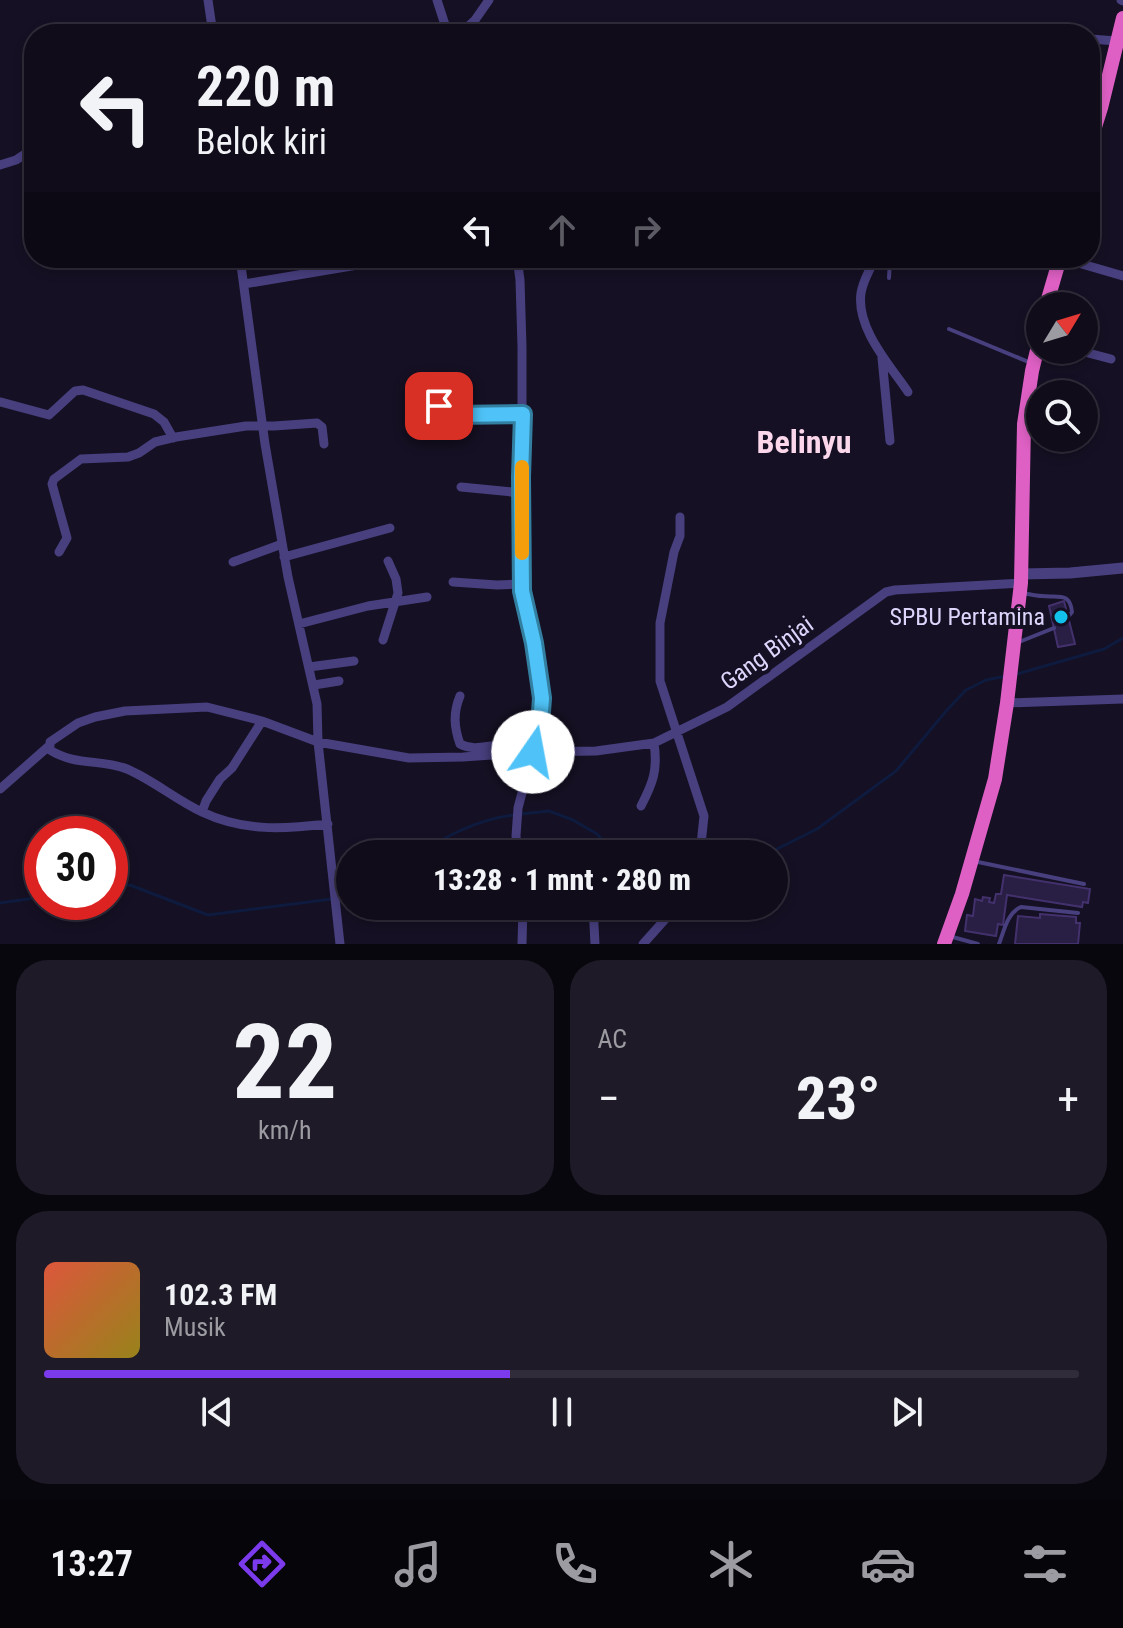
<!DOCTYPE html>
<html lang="id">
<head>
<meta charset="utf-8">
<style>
	:root { --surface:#100c1a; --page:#1e1a27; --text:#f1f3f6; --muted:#9c9ba2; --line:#302c39; --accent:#7c3aed }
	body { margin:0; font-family:"Roboto Condensed",sans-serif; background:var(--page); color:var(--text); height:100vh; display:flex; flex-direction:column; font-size:30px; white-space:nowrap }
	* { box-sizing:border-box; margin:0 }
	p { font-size:26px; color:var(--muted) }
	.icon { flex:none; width:44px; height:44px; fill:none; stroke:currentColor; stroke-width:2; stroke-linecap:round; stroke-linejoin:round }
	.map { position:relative; height:944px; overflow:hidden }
	.sheet { display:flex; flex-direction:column; gap:16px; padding:16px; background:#09070e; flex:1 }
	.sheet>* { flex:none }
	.banner { position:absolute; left:24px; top:24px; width:1076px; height:244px; border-radius:32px; box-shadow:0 4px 12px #0003,0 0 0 2px var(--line); background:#100c1a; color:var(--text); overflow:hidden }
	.needle { width:52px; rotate:52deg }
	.controls { position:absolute; left:1026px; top:292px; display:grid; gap:16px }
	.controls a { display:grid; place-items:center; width:72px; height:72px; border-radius:50%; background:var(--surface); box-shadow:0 4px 12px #0003,0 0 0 2px var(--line); font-size:40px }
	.speed { position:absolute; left:24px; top:816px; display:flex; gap:16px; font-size:40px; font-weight:700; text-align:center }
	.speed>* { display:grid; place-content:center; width:104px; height:104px; border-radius:50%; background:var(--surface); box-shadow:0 4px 12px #0003,0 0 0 2px var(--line); line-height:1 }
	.speed .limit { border:12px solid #d22; background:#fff; color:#111 }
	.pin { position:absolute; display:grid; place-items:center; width:68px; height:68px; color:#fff; margin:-34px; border-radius:16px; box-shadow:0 4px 12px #0006 }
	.me { position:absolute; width:88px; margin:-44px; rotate:12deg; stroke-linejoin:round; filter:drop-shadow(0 0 6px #0008) }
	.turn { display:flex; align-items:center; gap:28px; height:168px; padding:0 40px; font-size:36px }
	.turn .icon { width:104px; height:104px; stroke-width:2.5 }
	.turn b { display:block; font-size:56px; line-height:68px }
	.lanes { display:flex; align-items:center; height:76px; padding:0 40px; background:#0003; justify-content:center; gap:40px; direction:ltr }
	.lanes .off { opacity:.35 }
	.big { font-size:60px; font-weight:800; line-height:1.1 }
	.sheet .card { flex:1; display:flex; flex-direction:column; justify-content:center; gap:12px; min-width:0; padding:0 28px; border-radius:32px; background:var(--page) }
	.sheet .dial { align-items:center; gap:0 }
	.dial b { font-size:104px; line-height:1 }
	.song { display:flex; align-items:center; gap:24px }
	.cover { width:96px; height:96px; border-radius:12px; background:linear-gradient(135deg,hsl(10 70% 55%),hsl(50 70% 35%)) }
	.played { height:8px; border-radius:4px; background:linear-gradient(90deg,var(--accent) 45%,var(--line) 45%) }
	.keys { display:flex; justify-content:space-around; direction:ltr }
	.heat { display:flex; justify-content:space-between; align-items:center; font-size:44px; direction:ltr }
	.sheet .tiles { flex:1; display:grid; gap:16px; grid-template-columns:1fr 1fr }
	.card:last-child { grid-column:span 2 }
	.trip { position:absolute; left:336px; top:840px; width:452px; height:80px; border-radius:40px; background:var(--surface); box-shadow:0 4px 12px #0003,0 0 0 2px var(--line); font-weight:800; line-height:80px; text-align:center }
	.dock { display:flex; height:128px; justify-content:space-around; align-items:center; background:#06050a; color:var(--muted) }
	.dock .icon { width:56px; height:56px }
	.dock .current { color:var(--accent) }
	.dock b { font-size:36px; color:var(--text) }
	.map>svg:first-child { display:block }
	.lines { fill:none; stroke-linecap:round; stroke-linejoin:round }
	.stream { stroke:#0e1b3e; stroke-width:3 }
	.building { fill:#291e43; stroke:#43316d; stroke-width:2 }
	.service { stroke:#473f7e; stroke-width:4 }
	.minor { stroke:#473f7e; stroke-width:9 }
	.tertiary { stroke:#473f7e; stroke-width:11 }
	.trunk { stroke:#de60c4; stroke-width:14 }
	.route-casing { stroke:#337fa1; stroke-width:20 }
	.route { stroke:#4fc3f7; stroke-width:14 }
	.slow { stroke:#f59e0b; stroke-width:14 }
	.poi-dot { fill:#12c1eb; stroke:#151023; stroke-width:3 }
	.labels { text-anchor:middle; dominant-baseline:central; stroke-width:8; stroke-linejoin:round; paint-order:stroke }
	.poi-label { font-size:24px; fill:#ddd5fc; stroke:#151023; text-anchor:end }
	.street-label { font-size:24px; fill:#ddd5fc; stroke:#151023 }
	.district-label { font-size:32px; font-weight:bold; fill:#fcd7eb; stroke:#151023 }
</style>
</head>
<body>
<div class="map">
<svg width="1123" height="944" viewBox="0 0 1123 944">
	<rect width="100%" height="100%" fill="#151023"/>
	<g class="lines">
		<path class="stream" d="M1017 674 1104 649 1123 638
			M521 814 549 811 573 820 597 834 615 854
			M417 854C447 836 478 819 514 815
			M767 854 817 829 896 771 947 710 966 690 986 680 1006 676
			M110 888 130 885 208 915 332 899
			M339 898 350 892
			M0 903 42 897"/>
	</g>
	<path class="building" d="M1064 601 1075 644 1058 647 1049 606Z
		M1004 875 1090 889 1088 903 1083 902 1082 907 1007 895 1003 925 998 924 996 936 965 931 967 915 973 916 975 899 982 901 983 897 990 898 989 902 994 903 996 894H1001Z
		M1040 914 1076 917V923H1080L1078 944H1015L1018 916 1040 918Z"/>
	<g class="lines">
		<path class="service" d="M889 278 890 258
			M949 329 1031 363
			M1022 593C1029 594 1035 596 1042 596 1057 598 1070 591 1072 612L1068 617
			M1019 642 1054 628
			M973 861 1084 884
			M949 936 978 944
			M999 944C1004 931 1007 913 1021 907L1078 913"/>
		<path class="minor" d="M208 0 213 34
			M437 0 448 34
			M1121 0 1123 1
			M460 34 475 20 489 0
			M1090 39 1117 41
			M0 165 16 160 34 148
			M240 258 265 444 288 577 317 704 318 742 340 944
			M517 258 520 280 522 347V591L534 643 542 698 540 725 518 808 516 836 518 854
			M782 258V259
			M875 258C870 270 863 280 861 293 856 328 889 364 908 392
			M1061 258 1123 276
			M244 284 399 258
			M1077 350 1111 359
			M882 358 890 441
			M1 402 49 415 75 391 83 390 154 414 164 422 173 438
			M439 406C441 413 444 414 451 415L523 414
			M461 487 522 493
			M680 517V536L674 552 660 623V681L704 816 700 854
			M59 552 67 538 52 484 54 479 81 459 128 457 139 453 155 442 176 437 246 426H274L317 423 322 427 324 444
			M284 557 390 528
			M233 562 282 544
			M453 582 497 585 522 584
			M299 624 368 606 427 597
			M383 640 398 593 396 579 388 561
			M309 667 354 661
			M314 685 339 681
			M460 696C453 713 454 727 460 744 473 751 486 746 500 745L502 754
			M1007 703 1123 699
			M0 789 49 746
			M641 806C653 783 658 770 654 743
			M202 812 206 801 220 779 232 768 262 721
			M328 824C284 829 244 832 202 812 176 800 153 780 127 769 102 759 75 766 50 750V742L78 723 95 717 125 711 207 707 262 721 318 742 409 758 463 757 533 752 596 751 654 743 727 707 886 592 895 590 1021 583
			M593 906 595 944
			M522 944 523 906
			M643 944 677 906"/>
		<path class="tertiary" d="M1021 574 1070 573 1123 568"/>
		<path class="trunk" d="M1090 143 1101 108 1123 18
			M1046 306 1060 258
			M944 944 962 894 995 779 1007 703 1021 583 1024 424 1032 371 1040 338"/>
	</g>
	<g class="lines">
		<defs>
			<path id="route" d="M439 406C440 413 445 414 451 415L523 414 521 477 522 591 534 643 542 698 540 725 533 752"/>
		</defs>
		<use href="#route" class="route-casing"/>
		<use href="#route" class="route"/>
		<path class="slow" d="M522 467V553"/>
	</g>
	<circle class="poi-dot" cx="1061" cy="617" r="8"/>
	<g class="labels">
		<g class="poi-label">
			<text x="1045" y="617">SPBU Pertamina</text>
		</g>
		<g class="street-label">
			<text transform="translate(767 653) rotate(-36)">Gang Binjai</text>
		</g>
		<g class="district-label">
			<text x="804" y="442">Belinyu</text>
		</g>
	</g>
</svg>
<div class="controls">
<a><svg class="needle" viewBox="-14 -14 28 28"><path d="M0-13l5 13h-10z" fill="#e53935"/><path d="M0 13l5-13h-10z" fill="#9c9ba2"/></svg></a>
<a><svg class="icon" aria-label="search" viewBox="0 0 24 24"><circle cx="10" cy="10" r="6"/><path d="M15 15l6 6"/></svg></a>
</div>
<div class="speed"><div class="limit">30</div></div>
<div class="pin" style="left:439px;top:406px;background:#d93025"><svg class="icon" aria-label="arrive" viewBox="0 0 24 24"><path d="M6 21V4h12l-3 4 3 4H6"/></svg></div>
<svg class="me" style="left:533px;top:752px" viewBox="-20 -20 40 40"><circle r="19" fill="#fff"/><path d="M0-13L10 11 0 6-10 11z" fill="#4fc3f7"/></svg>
<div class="trip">13:28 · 1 mnt · 280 m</div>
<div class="banner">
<div class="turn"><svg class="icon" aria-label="left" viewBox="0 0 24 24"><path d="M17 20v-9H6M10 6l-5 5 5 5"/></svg><div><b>220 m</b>Belok kiri</div></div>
<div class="lanes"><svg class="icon" aria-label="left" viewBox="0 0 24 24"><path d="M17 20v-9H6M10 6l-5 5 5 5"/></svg><svg class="icon off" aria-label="ahead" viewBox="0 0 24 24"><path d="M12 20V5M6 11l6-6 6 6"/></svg><svg class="icon off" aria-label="right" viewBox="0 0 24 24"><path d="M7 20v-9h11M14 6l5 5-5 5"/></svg></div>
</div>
</div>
<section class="sheet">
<div class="tiles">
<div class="card dial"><b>22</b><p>km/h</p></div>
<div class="card"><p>AC</p>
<div class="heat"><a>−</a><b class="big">23°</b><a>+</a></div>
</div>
<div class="card">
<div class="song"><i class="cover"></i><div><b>102.3 FM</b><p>Musik</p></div></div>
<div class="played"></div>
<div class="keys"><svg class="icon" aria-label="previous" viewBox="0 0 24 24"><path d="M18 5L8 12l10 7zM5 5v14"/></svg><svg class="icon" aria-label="pause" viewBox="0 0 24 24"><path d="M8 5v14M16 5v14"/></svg><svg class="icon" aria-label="next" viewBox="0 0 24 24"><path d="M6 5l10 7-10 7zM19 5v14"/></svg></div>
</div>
</div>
</section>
<nav class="dock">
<b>13:27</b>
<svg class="icon current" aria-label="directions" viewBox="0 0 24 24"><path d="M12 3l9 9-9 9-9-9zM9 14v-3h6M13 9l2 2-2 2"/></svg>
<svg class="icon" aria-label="music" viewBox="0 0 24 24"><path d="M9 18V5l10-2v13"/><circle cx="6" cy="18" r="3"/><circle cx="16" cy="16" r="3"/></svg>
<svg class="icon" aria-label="phone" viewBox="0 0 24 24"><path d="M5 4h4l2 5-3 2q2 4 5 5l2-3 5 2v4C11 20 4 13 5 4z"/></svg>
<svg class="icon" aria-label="climate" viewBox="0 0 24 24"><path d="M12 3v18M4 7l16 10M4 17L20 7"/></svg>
<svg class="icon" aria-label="car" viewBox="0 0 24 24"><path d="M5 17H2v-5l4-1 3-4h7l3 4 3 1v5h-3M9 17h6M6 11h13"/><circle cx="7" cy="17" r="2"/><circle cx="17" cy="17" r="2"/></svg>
<svg class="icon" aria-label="filters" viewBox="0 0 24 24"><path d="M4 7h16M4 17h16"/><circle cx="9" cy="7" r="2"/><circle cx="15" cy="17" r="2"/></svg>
</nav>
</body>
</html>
